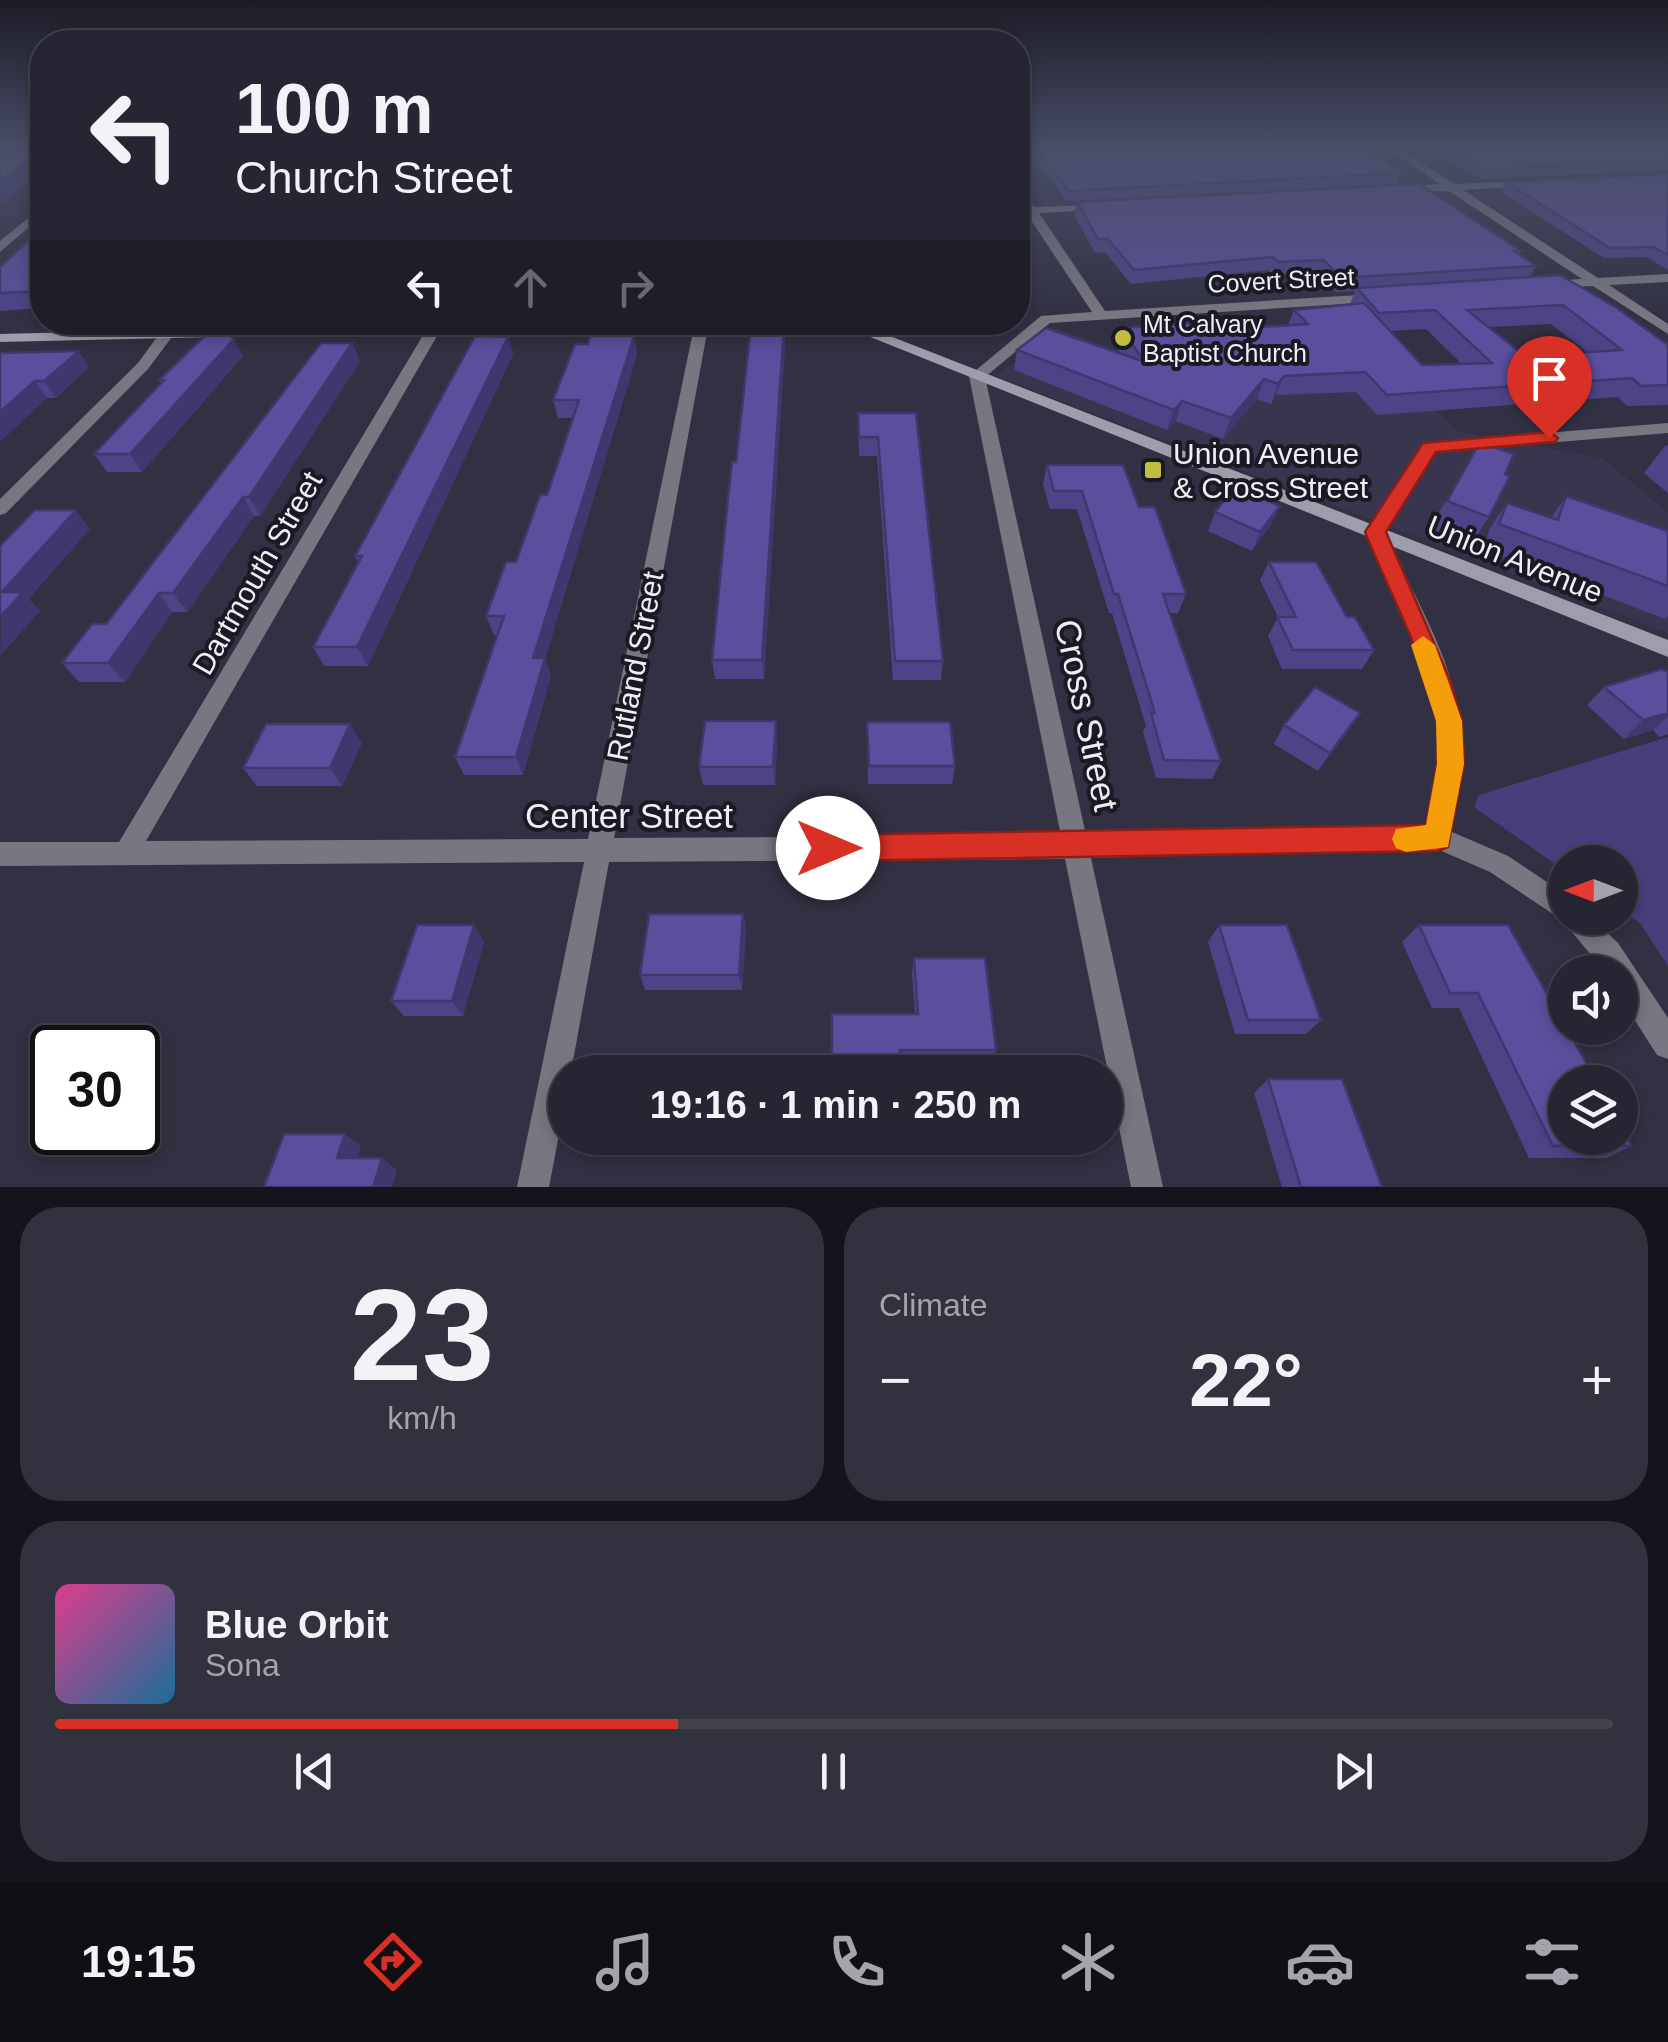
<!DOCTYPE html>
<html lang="en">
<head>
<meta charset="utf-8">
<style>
	:root { --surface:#262532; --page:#32313e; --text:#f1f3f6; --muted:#a4a5ac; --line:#42424d; --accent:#d93025 }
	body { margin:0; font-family:Arial,sans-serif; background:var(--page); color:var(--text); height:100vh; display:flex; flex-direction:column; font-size:38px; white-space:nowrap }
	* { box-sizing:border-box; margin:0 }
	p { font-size:32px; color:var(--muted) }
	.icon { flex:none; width:55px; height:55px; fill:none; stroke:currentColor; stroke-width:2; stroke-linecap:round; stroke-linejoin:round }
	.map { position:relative; height:1187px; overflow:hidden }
	.panel { display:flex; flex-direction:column; gap:20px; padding:20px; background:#15141c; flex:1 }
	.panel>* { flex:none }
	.banner { position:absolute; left:30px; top:30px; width:1000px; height:305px; border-radius:40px; box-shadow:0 5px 15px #0003,0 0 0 2px var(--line); background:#262532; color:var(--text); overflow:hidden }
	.needle { width:65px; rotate:270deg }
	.buttons { position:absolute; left:1548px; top:845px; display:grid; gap:20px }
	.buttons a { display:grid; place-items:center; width:90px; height:90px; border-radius:50%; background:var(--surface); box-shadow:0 5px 15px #0003,0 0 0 2px var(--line); font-size:50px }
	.speed { position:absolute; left:30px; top:1025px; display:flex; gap:20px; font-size:50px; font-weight:700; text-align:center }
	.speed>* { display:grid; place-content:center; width:130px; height:130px; border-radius:50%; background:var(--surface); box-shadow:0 5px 15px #0003,0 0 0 2px var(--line); line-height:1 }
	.speed .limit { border:5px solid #111; border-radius:15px; background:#fff; color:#111 }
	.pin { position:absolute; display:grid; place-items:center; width:85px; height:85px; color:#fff; margin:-102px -42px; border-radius:50% 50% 50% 0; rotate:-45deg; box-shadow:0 0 10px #0007 }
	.pin .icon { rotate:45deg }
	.me { position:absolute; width:110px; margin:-55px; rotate:90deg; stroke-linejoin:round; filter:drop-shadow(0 0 8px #0008) }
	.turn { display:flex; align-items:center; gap:35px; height:210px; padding:0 40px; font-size:45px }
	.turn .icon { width:130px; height:130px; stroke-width:2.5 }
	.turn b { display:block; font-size:70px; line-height:85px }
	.lanes { display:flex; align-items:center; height:95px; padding:0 40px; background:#0003; justify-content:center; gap:50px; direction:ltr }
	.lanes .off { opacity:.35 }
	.big { font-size:75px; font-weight:800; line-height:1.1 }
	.panel .widget { flex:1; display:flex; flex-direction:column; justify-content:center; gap:15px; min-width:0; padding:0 35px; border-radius:40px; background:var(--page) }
	.panel .dial { align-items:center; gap:0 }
	.dial b { font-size:130px; line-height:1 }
	.song { display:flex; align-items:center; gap:30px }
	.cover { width:120px; height:120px; border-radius:15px; background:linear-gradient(135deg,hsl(330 70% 55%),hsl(200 70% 35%)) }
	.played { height:10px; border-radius:5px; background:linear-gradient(90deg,var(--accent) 40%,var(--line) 40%) }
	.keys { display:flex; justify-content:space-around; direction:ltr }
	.heat { display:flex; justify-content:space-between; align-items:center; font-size:55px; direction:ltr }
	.panel .tiles { flex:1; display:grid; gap:20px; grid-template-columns:1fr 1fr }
	.widget:last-child { grid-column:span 2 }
	.trip { position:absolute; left:548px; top:1055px; width:575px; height:100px; border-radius:50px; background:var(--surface); box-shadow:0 5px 15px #0003,0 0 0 2px var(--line); font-weight:800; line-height:100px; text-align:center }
	.tabs { display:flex; height:160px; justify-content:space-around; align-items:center; background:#0f0f14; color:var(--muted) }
	.tabs .icon { width:70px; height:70px }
	.tabs .on { color:var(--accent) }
	.tabs b { font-size:45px; color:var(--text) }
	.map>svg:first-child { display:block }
	.built { fill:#38364f }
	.green { fill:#473e7c }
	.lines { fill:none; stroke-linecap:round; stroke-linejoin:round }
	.street { fill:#787781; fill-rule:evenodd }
	.secondary { fill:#9e9dac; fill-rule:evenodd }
	.wall { fill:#4d4487; fill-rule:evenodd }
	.shaded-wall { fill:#3f376e }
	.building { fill:#5a4f9d; stroke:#3f376e; stroke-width:2.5; fill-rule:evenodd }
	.route { fill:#d93025; stroke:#8d1f18; stroke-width:2.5 }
	.slow { fill:#f59e0b }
	.poi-dot { fill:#c1bd40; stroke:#1a1a22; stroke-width:4 }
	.labels { text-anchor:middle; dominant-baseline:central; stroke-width:8; stroke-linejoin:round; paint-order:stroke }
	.far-street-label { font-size:25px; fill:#eeeefa; stroke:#1a1a22 }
	.far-poi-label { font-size:25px; fill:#eeeefa; stroke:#1a1a22; text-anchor:start }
	.poi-label { font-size:30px; fill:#eeeefa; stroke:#1a1a22; text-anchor:start }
	.street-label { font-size:30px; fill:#eeeefa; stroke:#1a1a22 }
	.near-street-label { font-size:35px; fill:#eeeefa; stroke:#1a1a22 }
</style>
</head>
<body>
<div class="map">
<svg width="1668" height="1187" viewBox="0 0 1668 1187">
	<rect width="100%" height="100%" fill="#323143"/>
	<path class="built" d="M1057 329 1198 378 1389 366 1458 431 1602 458 1668 513V633L996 376Z"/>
	<path class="green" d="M1668 737V966L1640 923 1620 910V862H1565V871L1474 807 1479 795Z"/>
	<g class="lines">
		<path class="street" d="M1390 150H1401L1454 184 1534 181 1536 183 1530 186 1463 190 1598 278 1668 274V282L1609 285 1668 324V334L1593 286 1544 288 1542 285 1549 281 1582 279 1449 191 1395 192 1393 190 1399 187 1440 184Z
			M1018 188 1034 207 1104 205 1106 207 1100 210 1039 213 1105 311 1375 294 1382 298 1375 302 1050 323 985 377 1086 835 1427 827C1433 797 1440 766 1439 735 1435 664 1394 596 1366 532L1424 443 1668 423V433L1435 452 1384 532C1414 597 1459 667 1462 740 1463 771 1456 802 1452 832L1508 856 1565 894V918H1592L1618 943 1668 1018V1059L1657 1055 1620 997V972H1605L1562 920 1490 872 1437 849 1091 858 1163 1187H1131L1065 859 609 862 571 1072H565V1103L549 1187H517L584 862 0 866V842H119L431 322H445L146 841 588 839 695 322H709L614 838 1061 836 969 376 1041 316 1092 312 1027 214H1018V208L1023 207 1018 199Z
			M42 207V216L0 252V241Z
			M168 322H183L148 369 6 513 0 515V499L138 363Z"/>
		<path class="secondary" d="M475 322H683L676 326 0 342V334Z
			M833 322H854L1668 640V657Z"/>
	</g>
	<path class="wall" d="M1018 150H1368L1401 173 1396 184 1067 201 1035 159 1025 160Z
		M1433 150H1668V170L1481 179Z
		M1668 174V270L1646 257 1604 258 1501 192 1506 182Z
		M1077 202 1521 251 1519 255 1536 266 1530 277 1668 345V405L1627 406 1618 397 1377 415 1356 392 1276 395 1271 404 1257 399 1223 439 1176 421 1167 430 1014 370 1017 350 1121 354 1116 347 1121 328 1215 330 1288 325 1294 310 1350 304 1355 291 1336 292 1319 273 1273 276 1268 270 1131 284 1105 252 1095 253 1074 215ZM1551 324 1587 352 1525 356 1489 327ZM1426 329 1462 364 1422 365 1390 331Z
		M42 228V308L0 311V267Z
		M634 336 637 354 545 659 551 676 523 775H464L455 757 498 635H494L486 616 516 562 547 495 573 418H558L553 400 588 344Z
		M508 337 513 354 368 666H324L313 647 358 563 355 556Z
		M352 343 360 361 260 516H254L187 612H172L125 682H79L62 663 106 624Z
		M785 343 764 679H715L712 660 736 462Z
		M0 353 89 367 56 398H47Z
		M243 356 142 472H107L94 454 161 383 159 380Z
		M858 413H916L943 661 941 680H893L877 456H859Z
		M1480 442 1489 517 1471 544 1430 528Z
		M1668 445V493L1644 473 1665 446Z
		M1047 465 1139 507 1186 594 1178 613H1170L1221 761 1212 779 1156 778 1143 732 1146 726 1112 613H1109L1077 509H1050L1043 484Z
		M1566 496 1668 531V616L1665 619 1483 549 1490 528 1507 503 1551 518Z
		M1280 506 1271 525 1252 551 1208 531 1215 512Z
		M1269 562 1347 617 1374 650 1362 669H1282L1268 636 1278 617 1260 580Z
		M1668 672V734L1660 737 1653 730 1624 739 1587 705 1604 687Z
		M1360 713 1318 771 1274 744 1284 725Z
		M867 722 955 766 952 784H868Z
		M777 740 775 785H703L699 767Z
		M362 743 342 786H257L243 768Z
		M743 914 746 930 742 990H645L640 975Z
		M474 925 484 942 463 1016H404L391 1001Z
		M1219 925 1321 1020 1306 1034H1235L1208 942Z
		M1419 925 1632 1146 1606 1158H1529L1459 1008H1432L1402 942Z
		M914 958 996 1050 991 1064H901V1072H832V1014H915L912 974Z
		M1268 1079 1382 1187H1282L1254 1093Z"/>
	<path class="shaded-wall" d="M30 150H42V170L0 204V181Z
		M1022 257 1019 272 1018 273V260Z
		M784 326 785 343 764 679 762 660Z
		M634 336 637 354 545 659 551 676 523 775 516 757 533 658Z
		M508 337 513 354 368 666 357 647Z
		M234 339 243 356 142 472 130 454Z
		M352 343 360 361 260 516 249 497Z
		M79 351 89 367 56 398 44 381Z
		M1284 376 1276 395 1271 404 1278 384Z
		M1264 379 1257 399 1223 439 1231 418Z
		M35 381 47 398 0 442V412Z
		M1182 401 1176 421 1167 430 1174 410Z
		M243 497 254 516 187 612 173 593Z
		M1280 506 1271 525 1252 551 1260 532Z
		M76 510 90 529 29 599 40 611 0 656 2 592Z
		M159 593 172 612 125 682 108 663Z
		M1360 713 1348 732 1318 771 1330 753Z
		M1668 713V716L1653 730 1624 739 1643 720Z
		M776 721 777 740 775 785 773 767Z
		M350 724 362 743 342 786 330 768Z
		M743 914 746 930 742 990 739 975Z
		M474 925 484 942 463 1016 452 1001Z
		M345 1134 361 1146 354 1170 337 1158Z
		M382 1158 397 1170 392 1187H373Z"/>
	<path class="building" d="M0 150H30L26 152 39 151 0 181Z
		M1037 150H1368L1401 173 1069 191Z
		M1452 150H1668V161L1485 169Z
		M1668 174V255L1653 247 1610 248 1506 182Z
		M1419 184 1521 251H1514L1536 266 1341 278 1324 260 1278 262 1273 257 1134 270 1108 239H1098L1077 202Z
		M42 228V291L0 293V267Z
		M1560 275 1617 308 1668 345V385L1641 386 1632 378 1387 395 1365 372 1284 376 1278 384 1264 379 1231 418 1182 401 1174 410 1017 350 1046 328 1145 362 1121 328 1208 322 1215 330 1308 324 1294 310 1364 303 1422 365 1492 363 1435 310 1379 313 1357 288ZM1563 305 1622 350 1525 356 1467 310Z
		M217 324 234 339 130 454H94L164 380H159Z
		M751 326H784L762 660H712L728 498 732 462H736Z
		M475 336 508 337 357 647H313L362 556H355Z
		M590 336H634L533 658H545L516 757H455L504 616H486L506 562H516L540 495H547L579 400H553L575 344H588Z
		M321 343H352L249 497H243L173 593H159L108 663H62L92 624H106Z
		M79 351 44 381H35L0 412V353Z
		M858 413H916L943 661H895L878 437H859Z
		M1480 442 1514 454 1505 474 1510 476 1489 517 1447 501Z
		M1047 465H1123L1139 507H1155L1186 594H1163L1221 761 1164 760 1151 713H1155L1118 594H1114L1082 491H1054Z
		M1235 487 1280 506 1260 532 1215 512Z
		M1566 496 1668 531V586L1499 524 1507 503 1558 520Z
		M35 510H76L2 592H23L0 617V546Z
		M1269 562H1316L1347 617H1355L1374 650H1293L1277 617H1296Z
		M1662 669 1668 672V713L1643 720 1604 687Z
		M1315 687 1360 713 1330 753 1284 725Z
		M705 721H776L773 767H699Z
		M867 722H950L955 766H869Z
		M266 724H350L330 768H243Z
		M649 914H743L739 975H640Z
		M417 925H474L452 1001H391Z
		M1219 925H1287L1321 1020H1248Z
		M1419 925H1508L1597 1082H1565V1138H1620V1124L1632 1146H1553L1478 993H1450Z
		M914 958H985L996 1050H900L901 1072H832V1014H918Z
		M1268 1079H1342L1382 1187H1301Z
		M284 1134H345L337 1158H382L373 1187H264Z"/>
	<linearGradient id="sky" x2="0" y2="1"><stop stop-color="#1c1b25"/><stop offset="0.47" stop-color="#494e66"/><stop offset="1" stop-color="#494e66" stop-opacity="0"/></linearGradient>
	<rect width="1668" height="316" fill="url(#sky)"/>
	<path class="route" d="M1549 432 1558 438 1555 442 1436 452 1386 532 1450 680 1462 721 1464 764 1448 847 1438 851 828 861 818 857 814 848 818 839 828 835 1426 825C1432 790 1442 754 1436 719 1425 655 1389 592 1365 532L1423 443Z"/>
	<path class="slow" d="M1423 636 1435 645 1462 721 1464 764 1448 847 1406 852 1396 848 1392 839 1396 829 1426 825 1437 764 1436 721 1411 645Z"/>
	<g class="poi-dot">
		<circle cx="1123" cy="338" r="10"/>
		<rect x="1143" y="460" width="20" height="20" rx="5"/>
	</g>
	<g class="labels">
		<g class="far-street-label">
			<text transform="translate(1281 280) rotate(-3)">Covert Street</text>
		</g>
		<g class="far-poi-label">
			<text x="1143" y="324">Mt Calvary<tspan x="1143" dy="29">Baptist Church</tspan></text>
		</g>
		<g class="poi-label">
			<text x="1173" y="453">Union Avenue<tspan x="1173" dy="34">&amp; Cross Street</tspan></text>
		</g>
		<g class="street-label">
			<text transform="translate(1515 559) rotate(22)">Union Avenue</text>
			<text transform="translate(257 573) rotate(-60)">Dartmouth Street</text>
			<text transform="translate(635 666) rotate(-79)">Rutland Street</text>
		</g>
		<g class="near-street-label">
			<text transform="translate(1087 715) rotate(78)">Cross Street</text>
			<text x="629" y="815">Center Street</text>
		</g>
	</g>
</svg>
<div class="buttons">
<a><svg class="needle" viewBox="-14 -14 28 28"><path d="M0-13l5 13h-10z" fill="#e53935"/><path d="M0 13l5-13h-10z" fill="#a4a5ac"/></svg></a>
<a><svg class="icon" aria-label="sound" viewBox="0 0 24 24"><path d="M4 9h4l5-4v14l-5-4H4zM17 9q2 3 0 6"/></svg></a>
<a><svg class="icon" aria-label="layers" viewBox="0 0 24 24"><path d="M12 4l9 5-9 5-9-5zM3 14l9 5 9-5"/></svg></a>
</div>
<div class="speed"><div class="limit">30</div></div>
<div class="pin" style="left:1549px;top:438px;background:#d93025"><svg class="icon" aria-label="arrive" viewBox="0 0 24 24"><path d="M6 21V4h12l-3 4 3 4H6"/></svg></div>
<svg class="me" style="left:828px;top:848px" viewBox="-20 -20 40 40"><circle r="19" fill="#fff"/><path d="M0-13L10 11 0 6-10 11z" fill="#d93025"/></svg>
<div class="trip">19:16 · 1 min · 250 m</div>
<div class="banner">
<div class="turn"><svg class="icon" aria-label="left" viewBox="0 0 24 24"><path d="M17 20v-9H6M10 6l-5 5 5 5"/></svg><div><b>100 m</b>Church Street</div></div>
<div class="lanes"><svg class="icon" aria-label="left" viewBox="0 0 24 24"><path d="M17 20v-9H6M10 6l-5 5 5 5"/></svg><svg class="icon off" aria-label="ahead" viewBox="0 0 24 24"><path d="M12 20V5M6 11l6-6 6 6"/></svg><svg class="icon off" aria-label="right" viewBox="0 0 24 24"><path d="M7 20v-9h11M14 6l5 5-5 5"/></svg></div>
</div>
</div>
<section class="panel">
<div class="tiles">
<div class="widget dial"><b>23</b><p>km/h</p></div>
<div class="widget"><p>Climate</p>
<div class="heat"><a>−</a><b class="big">22°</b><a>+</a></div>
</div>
<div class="widget">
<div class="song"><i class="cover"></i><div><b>Blue Orbit</b><p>Sona</p></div></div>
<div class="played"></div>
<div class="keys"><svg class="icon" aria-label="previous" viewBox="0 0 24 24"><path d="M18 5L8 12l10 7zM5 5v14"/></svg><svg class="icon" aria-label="pause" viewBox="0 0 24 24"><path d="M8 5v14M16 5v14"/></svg><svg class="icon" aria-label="next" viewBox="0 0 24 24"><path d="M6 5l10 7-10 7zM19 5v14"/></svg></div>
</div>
</div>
</section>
<nav class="tabs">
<b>19:15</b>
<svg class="icon on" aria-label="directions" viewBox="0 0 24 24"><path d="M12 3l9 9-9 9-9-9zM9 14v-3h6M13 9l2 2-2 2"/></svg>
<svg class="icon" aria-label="music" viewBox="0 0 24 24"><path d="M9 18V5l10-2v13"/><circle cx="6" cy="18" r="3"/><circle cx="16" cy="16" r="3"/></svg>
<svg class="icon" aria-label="phone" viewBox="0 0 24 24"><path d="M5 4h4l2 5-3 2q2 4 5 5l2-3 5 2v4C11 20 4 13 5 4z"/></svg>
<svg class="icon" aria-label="climate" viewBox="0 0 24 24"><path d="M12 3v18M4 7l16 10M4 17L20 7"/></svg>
<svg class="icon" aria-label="car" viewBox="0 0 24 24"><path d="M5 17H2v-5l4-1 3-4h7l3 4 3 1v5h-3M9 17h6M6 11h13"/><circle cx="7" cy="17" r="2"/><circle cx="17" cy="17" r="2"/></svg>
<svg class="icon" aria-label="filters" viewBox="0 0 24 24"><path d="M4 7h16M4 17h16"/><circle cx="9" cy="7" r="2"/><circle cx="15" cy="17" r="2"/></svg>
</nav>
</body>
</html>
